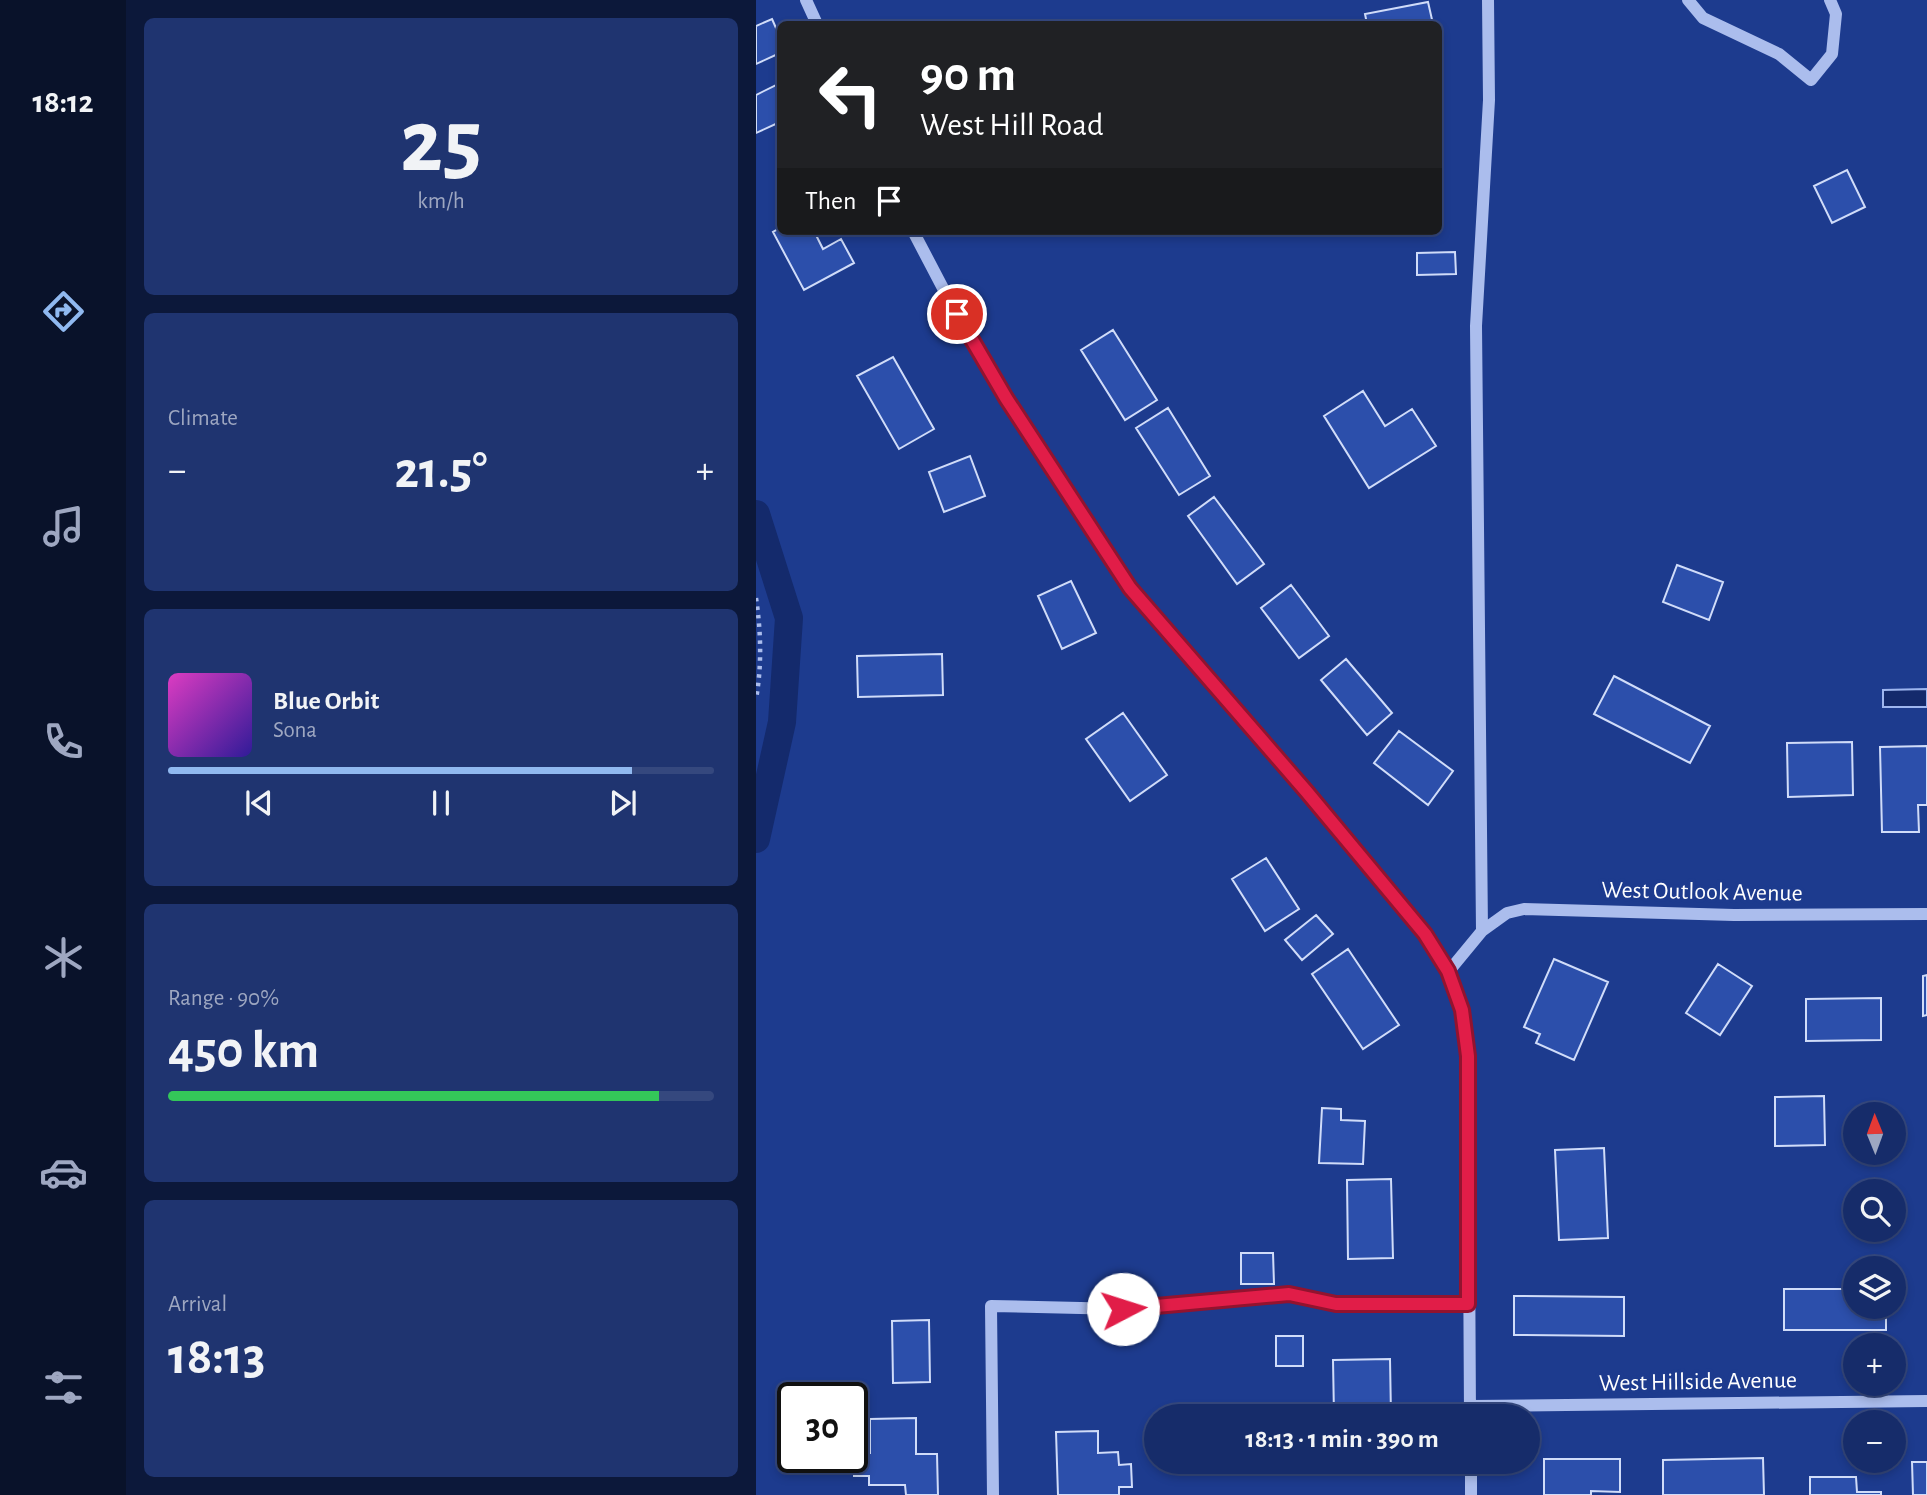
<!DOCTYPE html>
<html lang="en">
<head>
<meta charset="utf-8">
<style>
	:root { --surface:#162c6a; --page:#1f3470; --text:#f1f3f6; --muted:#9ea7c1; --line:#35487e; --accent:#90b9f0 }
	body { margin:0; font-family:"Alegreya Sans",sans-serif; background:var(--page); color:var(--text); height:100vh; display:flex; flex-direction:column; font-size:26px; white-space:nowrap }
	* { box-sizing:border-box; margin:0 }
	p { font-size:23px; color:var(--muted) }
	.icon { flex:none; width:38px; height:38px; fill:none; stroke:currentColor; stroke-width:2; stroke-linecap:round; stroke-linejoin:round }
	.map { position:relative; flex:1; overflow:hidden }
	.details { display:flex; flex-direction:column; gap:18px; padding:18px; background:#0c183a; width:630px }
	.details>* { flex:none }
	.top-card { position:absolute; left:21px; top:21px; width:665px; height:214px; border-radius:10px; box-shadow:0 4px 10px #0003,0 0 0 2px var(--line); background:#202124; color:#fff; overflow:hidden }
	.needle { width:46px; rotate:359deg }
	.tools { position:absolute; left:1087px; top:1102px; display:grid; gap:14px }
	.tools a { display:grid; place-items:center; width:63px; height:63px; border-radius:50%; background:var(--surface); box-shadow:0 4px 10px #0003,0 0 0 2px var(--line); font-size:35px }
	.speed { position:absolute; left:21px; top:1382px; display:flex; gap:14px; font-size:35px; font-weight:700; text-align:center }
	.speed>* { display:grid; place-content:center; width:91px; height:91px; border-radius:50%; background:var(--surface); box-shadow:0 4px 10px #0003,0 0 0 2px var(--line); line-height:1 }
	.speed .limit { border:4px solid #111; border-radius:10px; background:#fff; color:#111 }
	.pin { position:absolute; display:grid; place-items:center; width:60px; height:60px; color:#fff; margin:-30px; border:4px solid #fff; border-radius:50%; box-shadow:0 2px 7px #0007 }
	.me { position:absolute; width:77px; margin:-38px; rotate:85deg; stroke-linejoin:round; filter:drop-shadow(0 0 5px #0008) }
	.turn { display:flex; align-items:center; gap:24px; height:147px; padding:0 28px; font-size:32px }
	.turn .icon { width:91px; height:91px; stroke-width:2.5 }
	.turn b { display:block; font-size:49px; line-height:60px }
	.then { display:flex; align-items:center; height:66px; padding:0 28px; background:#0003; gap:14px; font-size:26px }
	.big { font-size:52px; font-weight:700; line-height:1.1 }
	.details .card { flex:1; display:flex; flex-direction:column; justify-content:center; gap:10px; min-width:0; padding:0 24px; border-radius:10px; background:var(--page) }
	.details .dial { align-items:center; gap:0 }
	.dial b { font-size:91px; line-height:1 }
	.song { display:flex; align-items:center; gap:21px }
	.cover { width:84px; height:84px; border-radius:10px; background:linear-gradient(135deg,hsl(310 70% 55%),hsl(250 70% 35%)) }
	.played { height:7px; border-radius:4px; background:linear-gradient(90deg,var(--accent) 85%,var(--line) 85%) }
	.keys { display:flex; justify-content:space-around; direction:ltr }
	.heat { display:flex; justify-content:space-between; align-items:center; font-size:38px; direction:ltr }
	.charge { height:10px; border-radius:5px; background:linear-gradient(90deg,#34c759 90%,var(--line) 0) }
	.trip { position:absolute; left:388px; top:1404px; width:396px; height:70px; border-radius:35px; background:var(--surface); box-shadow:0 4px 10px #0003,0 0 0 2px var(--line); font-weight:700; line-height:70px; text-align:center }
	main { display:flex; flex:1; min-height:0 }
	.tab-bar { display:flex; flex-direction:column; width:126px; justify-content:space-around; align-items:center; background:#09122a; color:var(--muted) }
	.tab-bar .icon { width:49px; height:49px }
	.tab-bar .selected { color:var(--accent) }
	.tab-bar b { font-size:32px; color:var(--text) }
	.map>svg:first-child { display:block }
	.water { fill:#142a6c; stroke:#9eb6ef; stroke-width:2 }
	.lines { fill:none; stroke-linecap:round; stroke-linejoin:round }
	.canal { stroke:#142a6c; stroke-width:28 }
	.building { fill:#2c4fab; stroke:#d0dcf9; stroke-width:2 }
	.path { stroke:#abbded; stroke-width:4.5; stroke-dasharray:3.5 5; stroke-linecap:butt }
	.minor { stroke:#abbded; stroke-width:12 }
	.route-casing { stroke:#92132f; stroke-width:18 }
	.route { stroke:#e11d48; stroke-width:12 }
	.labels { text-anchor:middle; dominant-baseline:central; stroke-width:7; stroke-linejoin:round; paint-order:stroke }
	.street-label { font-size:24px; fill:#fff; stroke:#1d3b8e }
</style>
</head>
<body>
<main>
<nav class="tab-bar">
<b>18:12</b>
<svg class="icon selected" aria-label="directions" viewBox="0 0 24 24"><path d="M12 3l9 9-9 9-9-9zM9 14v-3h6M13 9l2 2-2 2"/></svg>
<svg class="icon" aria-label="music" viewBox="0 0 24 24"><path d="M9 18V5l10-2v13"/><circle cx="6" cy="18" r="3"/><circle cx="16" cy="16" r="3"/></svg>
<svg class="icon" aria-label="phone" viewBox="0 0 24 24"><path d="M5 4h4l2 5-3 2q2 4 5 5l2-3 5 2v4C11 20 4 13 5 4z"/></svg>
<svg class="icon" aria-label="climate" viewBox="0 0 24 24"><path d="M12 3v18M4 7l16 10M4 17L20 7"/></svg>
<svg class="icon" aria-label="car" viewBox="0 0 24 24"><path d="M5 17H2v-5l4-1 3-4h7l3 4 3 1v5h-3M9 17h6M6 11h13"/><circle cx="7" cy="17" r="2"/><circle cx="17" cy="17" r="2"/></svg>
<svg class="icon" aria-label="filters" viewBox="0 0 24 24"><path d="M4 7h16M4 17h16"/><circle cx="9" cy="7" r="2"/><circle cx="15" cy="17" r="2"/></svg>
</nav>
<section class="details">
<div class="card dial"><b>25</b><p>km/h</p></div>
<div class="card"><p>Climate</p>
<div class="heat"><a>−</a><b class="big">21.5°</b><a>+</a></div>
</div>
<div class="card">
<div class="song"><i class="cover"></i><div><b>Blue Orbit</b><p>Sona</p></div></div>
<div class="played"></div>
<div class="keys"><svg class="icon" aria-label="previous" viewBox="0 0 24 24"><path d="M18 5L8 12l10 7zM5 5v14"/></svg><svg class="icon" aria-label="pause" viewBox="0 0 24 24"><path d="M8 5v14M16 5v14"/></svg><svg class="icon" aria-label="next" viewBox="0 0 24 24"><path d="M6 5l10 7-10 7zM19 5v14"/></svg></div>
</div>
<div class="card"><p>Range · 90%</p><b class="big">450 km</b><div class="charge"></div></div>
<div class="card"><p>Arrival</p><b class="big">18:13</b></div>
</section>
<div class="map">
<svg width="1171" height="1495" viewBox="0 0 1171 1495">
	<rect width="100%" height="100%" fill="#1d3b8e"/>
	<path class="water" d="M1171 689V707H1127V690Z"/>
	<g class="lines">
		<path class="canal" d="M0 514 33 618 26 722 0 839"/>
	</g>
	<path class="building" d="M672 2 677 24H611L609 14Z
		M16 19 24 37V53L0 64V26Z
		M24 83V122L0 133V95Z
		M1091 170 1109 207 1076 223 1058 186Z
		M24 228V231H58L67 249 85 239 98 263 48 290 17 232Z
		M699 252 700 274 661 275V253Z
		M357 330 401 400 369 420 325 350Z
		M137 357 178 429 143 449 101 376Z
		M607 391 629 426 656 409 680 446 613 488 568 416Z
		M412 408 454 476 423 495 380 428Z
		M214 456 229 496 188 512 173 472Z
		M458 497 508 564 481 584 432 516Z
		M921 565 967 582 953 620 907 602Z
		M315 581 340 633 306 649 282 596Z
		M535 585 573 636 543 658 505 608Z
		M186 654 187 695 102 697 101 656Z
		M590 659 636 713 611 735 565 680Z
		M858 676 954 726 934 763 838 714Z
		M367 713 411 775 374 801 330 739Z
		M643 731 697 771 672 805 618 763Z
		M1096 742 1097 795 1032 797 1031 743Z
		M1171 746V805H1162L1163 832H1126L1124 747Z
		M510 858 543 909 509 931 476 879Z
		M560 915 577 934 546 960 529 940Z
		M592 949 643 1025 607 1049 556 974Z
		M798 959 852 982 818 1060 780 1043 784 1034 768 1027Z
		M962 964 996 986 964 1035 930 1013Z
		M1171 975V1015L1167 1016V976Z
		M1125 998V1040L1050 1041V999Z
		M1068 1096 1069 1145 1019 1146V1097Z
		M566 1108 585 1109V1120L609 1121 607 1164 563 1163Z
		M848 1148 852 1238 803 1240 799 1150Z
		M635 1179 637 1258 592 1259 591 1180Z
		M485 1253H517L518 1284H485Z
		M1028 1289H1099V1307H1130V1330H1028Z
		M758 1296 868 1297V1336L758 1335Z
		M173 1320 174 1382 137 1383 136 1321Z
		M520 1336H547V1366H520Z
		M634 1359 635 1416H578L577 1360Z
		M160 1418V1454H181L182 1495H150L149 1485H113V1476H98V1453H114V1419Z
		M342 1431V1453L362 1452 363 1465 375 1464 376 1487H363V1495H302L300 1432Z
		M1007 1458 1008 1495H907V1460Z
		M788 1459H864V1492L835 1491V1495H788Z
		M1156 1462H1171V1495H1157Z
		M1054 1477H1100L1101 1492H1125V1495H1054Z"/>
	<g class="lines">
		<path class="path" d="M0 598C5 632 6 665 0 699"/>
		<path class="minor" d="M50 0 61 24
			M932 0 947 18 1023 54 1055 80 1076 54 1080 14 1074 0
			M157 231 201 315 250 398 374 588 550 791 669 934 693 971 706 1010 712 1056 714 1416
			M726 931 720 326 733 100 732 0
			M693 971 726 931 751 913 768 909 978 915 1171 914
			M714 1406 1171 1401
			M715 1461V1495
			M237 1495 235 1306 367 1309 533 1294 580 1304H712"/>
	</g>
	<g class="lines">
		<defs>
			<path id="route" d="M201 314 250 398 374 588 550 791 669 934 692 971 706 1010 712 1056V1304H580L533 1294 367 1309"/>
		</defs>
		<use href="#route" class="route-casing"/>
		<use href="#route" class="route"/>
	</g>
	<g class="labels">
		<g class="street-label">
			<text transform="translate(946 892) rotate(1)">West Outlook Avenue</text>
			<text transform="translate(942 1382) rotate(-1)">West Hillside Avenue</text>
		</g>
	</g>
</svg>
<div class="tools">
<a><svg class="needle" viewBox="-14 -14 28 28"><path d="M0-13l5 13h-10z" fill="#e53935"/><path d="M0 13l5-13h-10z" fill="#9ea7c1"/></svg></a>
<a><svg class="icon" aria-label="search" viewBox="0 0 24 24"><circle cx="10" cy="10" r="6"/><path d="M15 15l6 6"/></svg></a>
<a><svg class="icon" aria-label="layers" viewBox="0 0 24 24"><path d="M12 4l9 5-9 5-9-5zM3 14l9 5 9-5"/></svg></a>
<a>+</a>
<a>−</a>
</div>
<div class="speed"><div class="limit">30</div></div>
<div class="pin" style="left:201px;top:314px;background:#d93025"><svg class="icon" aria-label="arrive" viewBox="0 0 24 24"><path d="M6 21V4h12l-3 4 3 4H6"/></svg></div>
<svg class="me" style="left:367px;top:1309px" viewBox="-20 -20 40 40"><circle r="19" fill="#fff"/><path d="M0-13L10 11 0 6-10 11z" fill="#e11d48"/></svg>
<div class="trip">18:13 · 1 min · 390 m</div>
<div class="top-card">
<div class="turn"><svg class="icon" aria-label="left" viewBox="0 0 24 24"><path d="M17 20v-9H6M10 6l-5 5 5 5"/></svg><div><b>90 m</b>West Hill Road</div></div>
<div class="then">Then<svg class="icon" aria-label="arrive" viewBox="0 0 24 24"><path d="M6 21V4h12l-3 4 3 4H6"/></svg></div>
</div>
</div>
</main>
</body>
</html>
